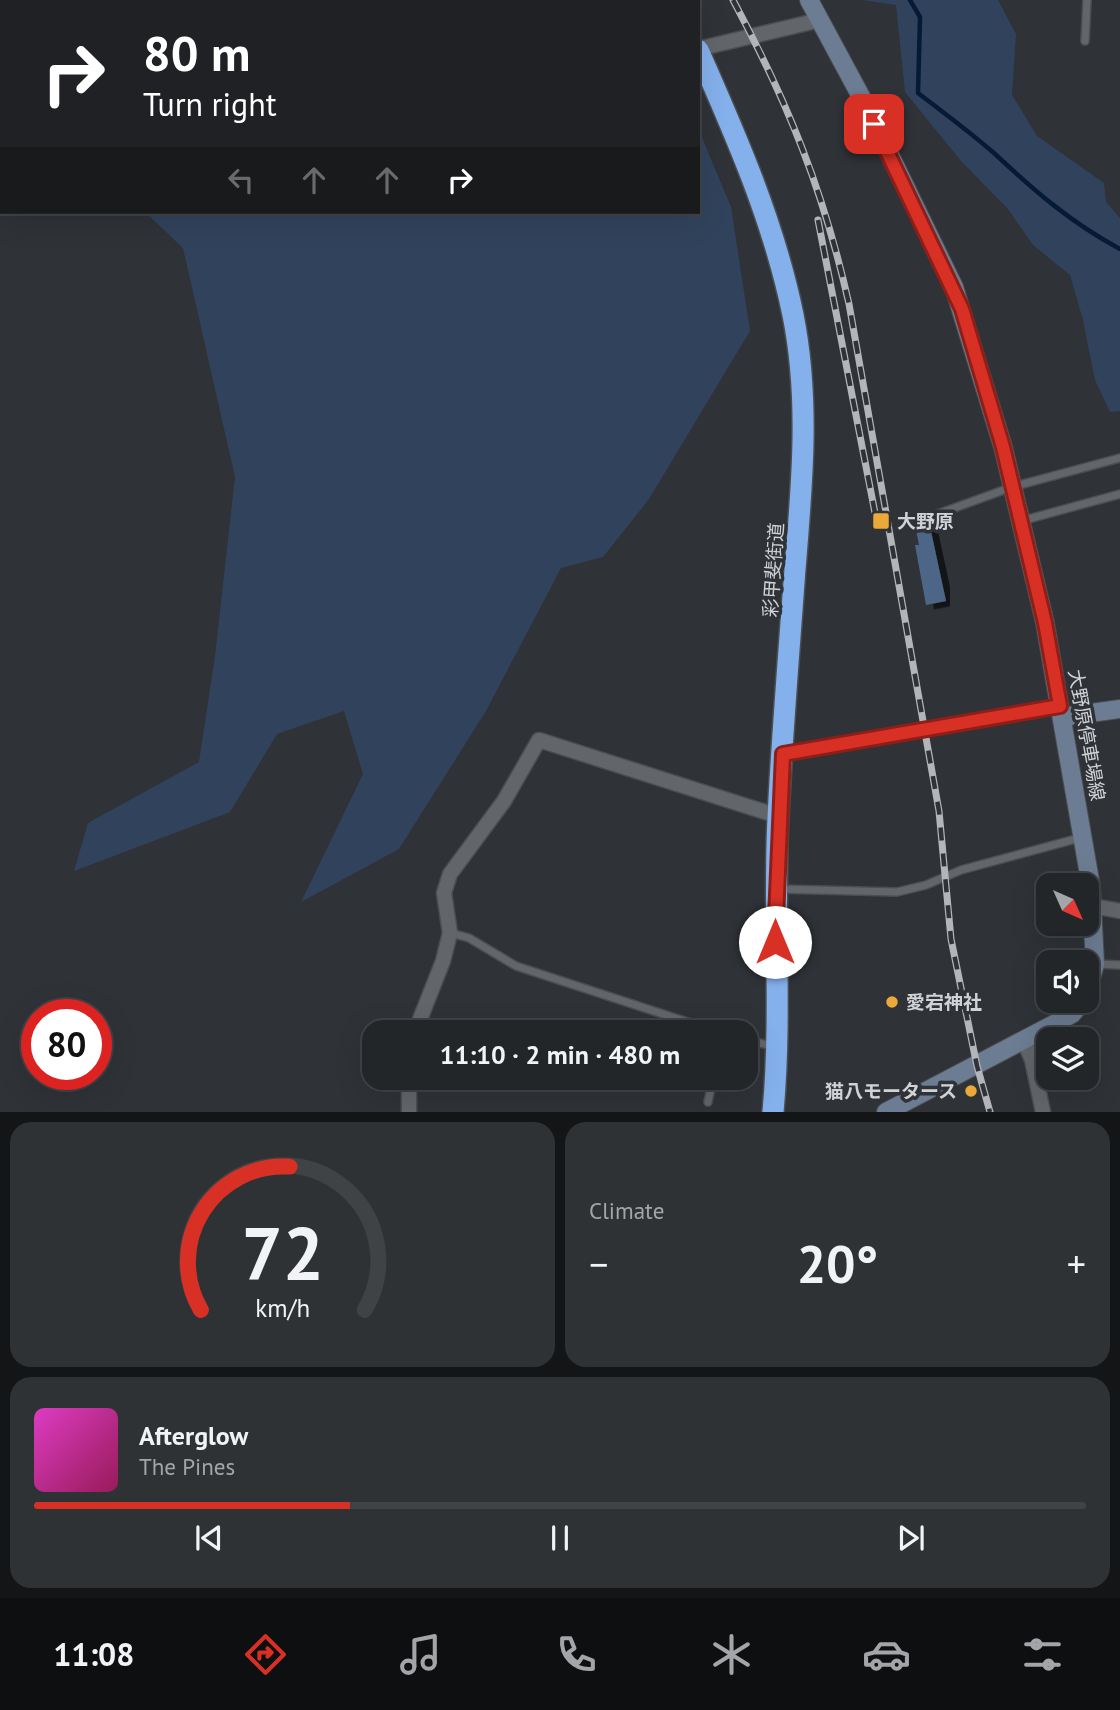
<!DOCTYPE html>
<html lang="en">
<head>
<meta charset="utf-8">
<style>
	:root { --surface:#232629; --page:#2f3235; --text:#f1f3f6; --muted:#a3a5a8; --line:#404346; --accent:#d93025 }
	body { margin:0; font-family:"PT Sans","Noto Sans JP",sans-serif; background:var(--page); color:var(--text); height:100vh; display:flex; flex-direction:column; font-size:26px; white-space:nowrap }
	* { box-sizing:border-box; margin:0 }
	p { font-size:23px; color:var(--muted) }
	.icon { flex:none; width:38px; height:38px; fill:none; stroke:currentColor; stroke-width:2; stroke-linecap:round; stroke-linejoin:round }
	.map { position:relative; height:1112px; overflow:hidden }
	.sheet { display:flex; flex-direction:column; gap:10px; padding:10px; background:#131517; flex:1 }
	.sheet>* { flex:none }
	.top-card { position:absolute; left:0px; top:0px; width:700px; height:214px; box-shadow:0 7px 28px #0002,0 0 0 2px var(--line); background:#202124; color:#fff; overflow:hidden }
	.needle { width:46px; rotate:135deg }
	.controls { position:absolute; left:1036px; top:873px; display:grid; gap:14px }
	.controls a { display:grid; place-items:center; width:63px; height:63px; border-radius:14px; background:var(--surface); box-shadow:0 7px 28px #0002,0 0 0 2px var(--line); font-size:35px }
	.speed { position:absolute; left:21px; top:999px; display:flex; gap:14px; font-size:35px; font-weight:700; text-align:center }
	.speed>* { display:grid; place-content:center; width:91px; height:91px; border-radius:50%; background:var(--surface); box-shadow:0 7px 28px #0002,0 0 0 2px var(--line); line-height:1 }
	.speed .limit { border:10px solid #d22; background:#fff; color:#111 }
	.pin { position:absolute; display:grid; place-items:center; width:60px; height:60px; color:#fff; margin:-30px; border-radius:14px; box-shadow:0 4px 10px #0006 }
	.me { position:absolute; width:77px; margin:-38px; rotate:0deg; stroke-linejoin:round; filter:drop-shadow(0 0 5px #0008) }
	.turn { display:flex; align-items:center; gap:24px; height:147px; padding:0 28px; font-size:32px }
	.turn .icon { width:91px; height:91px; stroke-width:2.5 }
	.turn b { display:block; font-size:49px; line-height:60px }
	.lanes { display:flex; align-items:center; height:66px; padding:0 28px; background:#0003; justify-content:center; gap:35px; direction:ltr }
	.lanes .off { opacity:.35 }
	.big { font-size:52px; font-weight:700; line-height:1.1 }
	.sheet .card { flex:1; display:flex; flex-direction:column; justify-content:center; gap:10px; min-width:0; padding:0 24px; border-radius:21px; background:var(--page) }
	.sheet .dial { align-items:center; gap:0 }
	.dial svg { height:182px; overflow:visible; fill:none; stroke:var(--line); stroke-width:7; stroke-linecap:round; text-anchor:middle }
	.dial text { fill:var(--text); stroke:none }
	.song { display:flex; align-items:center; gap:21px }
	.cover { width:84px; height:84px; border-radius:10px; background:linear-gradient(135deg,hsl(310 70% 55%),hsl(330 70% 35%)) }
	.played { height:7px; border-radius:4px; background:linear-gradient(90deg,var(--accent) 30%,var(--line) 30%) }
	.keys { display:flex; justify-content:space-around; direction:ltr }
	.heat { display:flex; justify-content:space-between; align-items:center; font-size:38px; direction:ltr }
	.sheet .tiles { flex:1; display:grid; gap:10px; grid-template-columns:1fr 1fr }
	.card:last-child { grid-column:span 2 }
	.trip { position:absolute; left:362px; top:1020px; width:396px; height:70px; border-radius:21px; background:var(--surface); box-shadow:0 7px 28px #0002,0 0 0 2px var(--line); font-weight:700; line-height:70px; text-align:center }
	.menu { display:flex; height:112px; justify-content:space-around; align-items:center; background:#0e0f10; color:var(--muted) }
	.menu .icon { width:49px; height:49px }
	.menu .selected { color:var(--accent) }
	.menu b { font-size:32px; color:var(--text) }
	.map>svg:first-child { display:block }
	.green { fill:#31435c }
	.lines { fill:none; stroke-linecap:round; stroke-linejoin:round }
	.stream { stroke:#051a36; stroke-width:4.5 }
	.building { fill:#4d6688; filter:url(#shadow) }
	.lane-casing { stroke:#4b4e51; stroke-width:10 }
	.street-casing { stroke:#4b4e51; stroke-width:17 }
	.secondary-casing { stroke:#4b4e51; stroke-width:20 }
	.highway-casing { stroke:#4b4e51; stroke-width:24 }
	.lane { stroke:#62666b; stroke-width:7 }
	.street { stroke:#62666b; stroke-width:14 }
	.secondary { stroke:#6c7c92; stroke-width:18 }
	.highway { stroke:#84b0ec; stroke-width:21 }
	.rail-casing { stroke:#b3b5b8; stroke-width:7 }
	.rail { stroke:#2f3237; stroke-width:4.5; stroke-dasharray:13; stroke-linecap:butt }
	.route-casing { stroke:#8d1f18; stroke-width:18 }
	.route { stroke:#d93025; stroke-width:12 }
	.poi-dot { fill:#eba939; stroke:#2f3237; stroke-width:2.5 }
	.labels { text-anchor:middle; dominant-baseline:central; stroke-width:7; stroke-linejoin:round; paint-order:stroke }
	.poi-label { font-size:19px; font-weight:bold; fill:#d0d2d5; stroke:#2f3237; text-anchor:start }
	.street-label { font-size:19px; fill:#d0d2d5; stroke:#2f3237 }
</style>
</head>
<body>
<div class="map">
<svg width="1120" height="1112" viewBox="0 0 1120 1112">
	<defs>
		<filter id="shadow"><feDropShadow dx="8" dy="4.5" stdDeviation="0" flood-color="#0009"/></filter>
	</defs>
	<rect width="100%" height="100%" fill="#2f3237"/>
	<path class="green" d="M862 0H998L1016 34 1012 95 1037 136 1104 183 1106 202 1120 218V411L1110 412 1095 380 1083 320 1070 275 1033 245 1008 209 961 161 905 92 896 5Z
		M698 128 731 207 750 331 649 499 603 557 561 568 486 711 399 849 301 902 363 774 344 711 277 734 230 812 74 871 88 823 199 762 215 656 235 477 183 248 145 212H698Z"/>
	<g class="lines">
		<path class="stream" d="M910 0 920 17 918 93C944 113 971 133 995 154 1036 192 1070 222 1120 249"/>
	</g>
	<path class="building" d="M929 522 946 601 926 605 915 545H919L915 525Z"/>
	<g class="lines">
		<defs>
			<path id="lane" d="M1085 41 1087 0
				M935 515 1012 487 1120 458
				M1021 521 1120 494
				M783 754 1058 706
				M778 889 897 892 926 885 961 870 1083 837
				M451 933 469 938 516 966 718 1032
				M1096 964 1120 965
				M746 1040 773 1046
				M708 1102 713 1078"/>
			<path id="street" d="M698 49 820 20
				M1093 906 1120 911
				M415 1032 443 961 450 933 444 893 450 874 504 801 539 740 778 816
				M1024 1041 1032 1060 1043 1112
				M409 1078V1112"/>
			<path id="secondary" d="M809 0 865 104 954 287 1003 447 1045 623 1091 886 1095 964 1087 993
				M1062 717 1120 709
				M886 1112 1056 1023 1072 1014 1083 1001"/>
			<path id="highway" d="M673 0 674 2
				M698 50C736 136 774 222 793 315 810 399 802 485 795 569 789 652 782 735 778 818 773 916 782 1014 773 1112"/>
		</defs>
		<use href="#lane" class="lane-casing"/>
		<use href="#street" class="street-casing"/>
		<use href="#secondary" class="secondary-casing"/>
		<use href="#highway" class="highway-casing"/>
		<use href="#lane" class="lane"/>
		<use href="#street" class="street"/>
		<use href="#secondary" class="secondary"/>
		<use href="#highway" class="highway"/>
		<defs>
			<path id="rail" d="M733 0C788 103 823 189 849 304L939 811 951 939 977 1066 990 1112
				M818 220 876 518"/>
		</defs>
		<use href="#rail" class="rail-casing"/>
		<use href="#rail" class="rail"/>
	</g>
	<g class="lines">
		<defs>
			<path id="route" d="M775 942 783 754 1060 706 1045 623 1003 447 962 309 874 124"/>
		</defs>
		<use href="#route" class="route-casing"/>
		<use href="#route" class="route"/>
	</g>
	<g class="poi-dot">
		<rect x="872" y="512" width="18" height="18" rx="3.5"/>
		<circle cx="892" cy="1002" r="7"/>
		<circle cx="971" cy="1091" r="7"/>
	</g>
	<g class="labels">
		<g class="poi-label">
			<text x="897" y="521">大野原</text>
			<text x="906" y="1002">愛宕神社</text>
			<text x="957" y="1091" text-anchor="end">猫八モータース</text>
		</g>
		<g class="street-label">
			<text transform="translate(773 570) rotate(-86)">彩甲斐街道</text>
			<text transform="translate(1087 735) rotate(80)">大野原停車場線</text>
		</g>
	</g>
</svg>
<div class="controls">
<a><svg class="needle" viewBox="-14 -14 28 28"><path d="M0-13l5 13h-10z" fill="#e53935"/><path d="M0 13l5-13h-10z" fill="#a3a5a8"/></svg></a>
<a><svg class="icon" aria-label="sound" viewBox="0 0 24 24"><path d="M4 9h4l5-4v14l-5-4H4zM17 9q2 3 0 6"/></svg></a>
<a><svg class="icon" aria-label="layers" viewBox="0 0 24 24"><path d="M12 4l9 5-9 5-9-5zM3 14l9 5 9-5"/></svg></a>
</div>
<div class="speed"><div class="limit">80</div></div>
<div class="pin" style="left:874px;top:124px;background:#d93025"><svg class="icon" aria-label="arrive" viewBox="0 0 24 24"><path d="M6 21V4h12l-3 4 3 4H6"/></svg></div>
<svg class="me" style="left:775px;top:942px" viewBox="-20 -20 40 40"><circle r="19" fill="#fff"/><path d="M0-13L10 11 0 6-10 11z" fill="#d93025"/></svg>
<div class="trip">11:10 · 2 min · 480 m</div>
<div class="top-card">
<div class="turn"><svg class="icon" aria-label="right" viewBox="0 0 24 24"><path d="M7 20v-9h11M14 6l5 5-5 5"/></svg><div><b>80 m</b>Turn right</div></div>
<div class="lanes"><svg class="icon off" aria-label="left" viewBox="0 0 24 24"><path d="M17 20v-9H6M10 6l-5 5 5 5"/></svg><svg class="icon off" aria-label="ahead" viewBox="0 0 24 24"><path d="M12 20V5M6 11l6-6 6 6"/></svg><svg class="icon off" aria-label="ahead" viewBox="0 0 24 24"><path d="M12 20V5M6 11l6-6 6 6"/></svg><svg class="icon" aria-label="right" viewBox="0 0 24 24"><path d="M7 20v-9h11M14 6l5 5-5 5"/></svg></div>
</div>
</div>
<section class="sheet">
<div class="tiles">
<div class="card dial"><svg viewBox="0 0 100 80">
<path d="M14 69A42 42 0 1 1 86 69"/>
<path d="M14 69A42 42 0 0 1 53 6" stroke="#d93025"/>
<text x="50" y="56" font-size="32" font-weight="700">72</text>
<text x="50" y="72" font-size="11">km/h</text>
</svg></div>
<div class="card"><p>Climate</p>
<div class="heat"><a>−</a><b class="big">20°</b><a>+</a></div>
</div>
<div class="card">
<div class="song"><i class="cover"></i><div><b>Afterglow</b><p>The Pines</p></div></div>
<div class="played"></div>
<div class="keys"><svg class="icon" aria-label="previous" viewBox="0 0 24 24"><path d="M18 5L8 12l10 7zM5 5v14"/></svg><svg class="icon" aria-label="pause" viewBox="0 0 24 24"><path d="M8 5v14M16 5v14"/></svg><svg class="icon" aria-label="next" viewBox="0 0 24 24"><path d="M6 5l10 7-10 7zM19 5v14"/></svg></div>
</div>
</div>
</section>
<nav class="menu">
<b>11:08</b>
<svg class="icon selected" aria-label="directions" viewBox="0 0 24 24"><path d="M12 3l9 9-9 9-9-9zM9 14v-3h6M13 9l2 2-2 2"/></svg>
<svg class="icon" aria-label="music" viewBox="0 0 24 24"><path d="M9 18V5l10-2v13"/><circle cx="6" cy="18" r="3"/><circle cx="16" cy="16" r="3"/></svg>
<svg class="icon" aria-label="phone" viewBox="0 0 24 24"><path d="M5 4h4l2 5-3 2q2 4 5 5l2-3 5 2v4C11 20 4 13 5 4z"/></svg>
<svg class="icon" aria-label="climate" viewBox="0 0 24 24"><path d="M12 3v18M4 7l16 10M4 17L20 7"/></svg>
<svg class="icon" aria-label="car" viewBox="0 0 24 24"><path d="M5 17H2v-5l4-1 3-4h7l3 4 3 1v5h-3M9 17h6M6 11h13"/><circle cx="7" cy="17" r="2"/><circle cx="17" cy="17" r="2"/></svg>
<svg class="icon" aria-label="filters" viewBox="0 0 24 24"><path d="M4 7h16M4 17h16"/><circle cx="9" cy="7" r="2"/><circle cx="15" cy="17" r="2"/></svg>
</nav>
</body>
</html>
